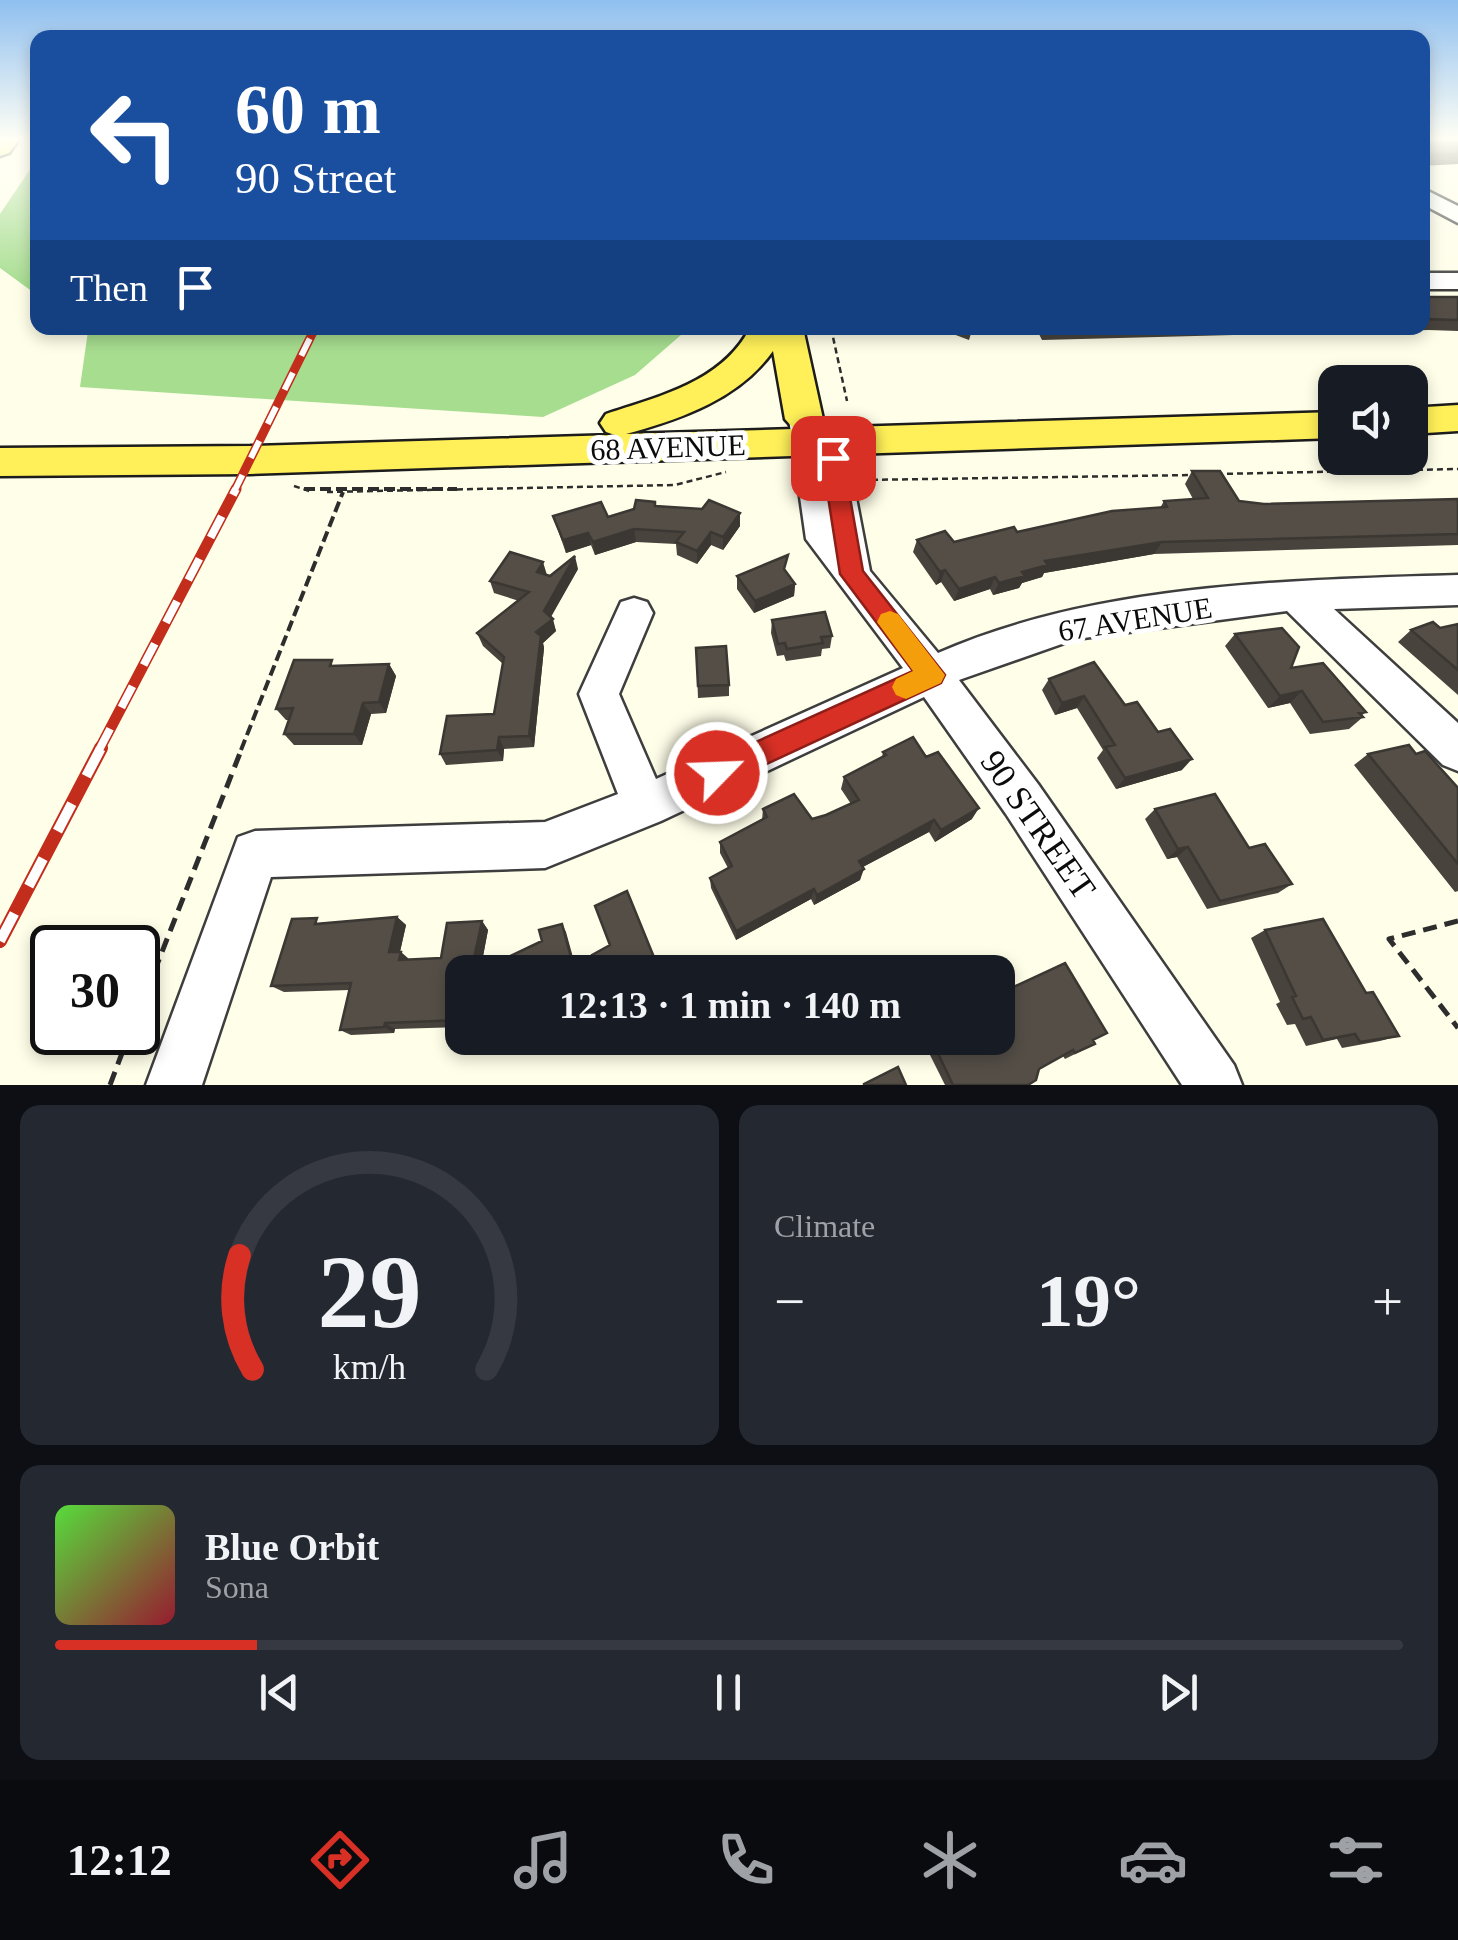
<!DOCTYPE html>
<html lang="en">
<head>
<meta charset="utf-8">
<style>
	:root { --surface:#171b24; --page:#242831; --text:#f1f3f6; --muted:#9ea1a6; --line:#363941; --accent:#d93025 }
	body { margin:0; font-family:"Times New Roman",serif; background:var(--page); color:var(--text); height:100vh; display:flex; flex-direction:column; font-size:38px; white-space:nowrap }
	* { box-sizing:border-box; margin:0 }
	p { font-size:32px; color:var(--muted) }
	.icon { flex:none; width:55px; height:55px; fill:none; stroke:currentColor; stroke-width:2; stroke-linecap:round; stroke-linejoin:round }
	.map { position:relative; height:1085px; overflow:hidden }
	.details { display:flex; flex-direction:column; gap:20px; padding:20px; background:#0d0f14; flex:1 }
	.details>* { flex:none }
	.hud { position:absolute; left:30px; top:30px; width:1400px; height:305px; border-radius:20px; box-shadow:0 5px 15px #0003; background:#1a4fa0; color:#fff; overflow:hidden }
	.controls { position:absolute; left:1318px; top:365px; display:grid; gap:20px }
	.controls a { display:grid; place-items:center; width:110px; height:110px; border-radius:20px; background:var(--surface); box-shadow:0 5px 15px #0003; font-size:50px }
	.speed { position:absolute; left:30px; top:925px; display:flex; gap:20px; font-size:50px; font-weight:700; text-align:center }
	.speed>* { display:grid; place-content:center; width:130px; height:130px; border-radius:50%; background:var(--surface); box-shadow:0 5px 15px #0003; line-height:1 }
	.speed .limit { border:5px solid #111; border-radius:15px; background:#fff; color:#111 }
	.pin { position:absolute; display:grid; place-items:center; width:85px; height:85px; color:#fff; margin:-42px; border-radius:20px; box-shadow:0 5px 15px #0006 }
	.me { position:absolute; width:110px; margin:-55px; rotate:66deg; stroke-linejoin:round; filter:drop-shadow(0 0 8px #0008) }
	.turn { display:flex; align-items:center; gap:35px; height:210px; padding:0 40px; font-size:45px }
	.turn .icon { width:130px; height:130px; stroke-width:2.5 }
	.turn b { display:block; font-size:70px; line-height:85px }
	.then { display:flex; align-items:center; height:95px; padding:0 40px; background:#0003; gap:20px; font-size:38px }
	.big { font-size:75px; font-weight:700; line-height:1.1 }
	.details .card { flex:1; display:flex; flex-direction:column; justify-content:center; gap:15px; min-width:0; padding:0 35px; border-radius:20px; background:var(--page) }
	.details .dial { align-items:center; gap:0 }
	.dial svg { height:260px; overflow:visible; fill:none; stroke:var(--line); stroke-width:7; stroke-linecap:round; text-anchor:middle }
	.dial text { fill:var(--text); stroke:none }
	.song { display:flex; align-items:center; gap:30px }
	.cover { width:120px; height:120px; border-radius:15px; background:linear-gradient(135deg,hsl(110 70% 55%),hsl(350 70% 35%)) }
	.played { height:10px; border-radius:5px; background:linear-gradient(90deg,var(--accent) 15%,var(--line) 15%) }
	.keys { display:flex; justify-content:space-around; direction:ltr }
	.heat { display:flex; justify-content:space-between; align-items:center; font-size:55px; direction:ltr }
	.details .tiles { flex:1; display:grid; gap:20px; grid-template-columns:1fr 1fr }
	.card:last-child { grid-column:span 2 }
	.trip { position:absolute; left:445px; top:955px; width:570px; height:100px; border-radius:20px; background:var(--surface); box-shadow:0 5px 15px #0003; font-weight:700; line-height:100px; text-align:center }
	.menu { display:flex; height:160px; justify-content:space-around; align-items:center; background:#090b0e; color:var(--muted) }
	.menu .icon { width:70px; height:70px }
	.menu .active { color:var(--accent) }
	.menu b { font-size:45px; color:var(--text) }
	.map>svg:first-child { display:block }
	.forest { fill:#a6dd8f }
	.lines { fill:none; stroke-linecap:round; stroke-linejoin:round }
	.minor-casing { stroke:#3e3e3e; stroke-width:5 }
	.major-casing { stroke:#1c1c1c; stroke-width:5 }
	.path-far2 { stroke:#2d2d2d; stroke-width:2.5; stroke-dasharray:6 4; stroke-linecap:butt }
	.path-far1 { stroke:#2d2d2d; stroke-width:4; stroke-dasharray:11 5; stroke-linecap:butt }
	.path { stroke:#2d2d2d; stroke-width:5; stroke-dasharray:14 8; stroke-linecap:butt }
	.minor { fill:#fff; fill-rule:evenodd }
	.major { fill:#fff059; fill-rule:evenodd }
	.rail-far2-casing { stroke:#c32d1b; stroke-width:9 }
	.rail-far1-casing { stroke:#c32d1b; stroke-width:11 }
	.rail-casing { stroke:#c32d1b; stroke-width:14 }
	.rail-far2 { stroke:#fff; stroke-width:6; stroke-dasharray:19; stroke-linecap:butt }
	.rail-far1 { stroke:#fff; stroke-width:8; stroke-dasharray:24; stroke-linecap:butt }
	.rail { stroke:#fff; stroke-width:10; stroke-dasharray:31; stroke-linecap:butt }
	.wall { fill:#48433d }
	.shaded-wall { fill:#3b3732 }
	.building { fill:#544e47; stroke:#3b3732; stroke-width:2.5 }
	.route { fill:#d93025; stroke:#8d1f18; stroke-width:2.5 }
	.slow { fill:#f59e0b }
	.labels { text-anchor:middle; dominant-baseline:central; stroke-width:10; stroke-linejoin:round; paint-order:stroke }
	.street-label { font-size:30px; fill:#0b0b0b; stroke:#fff }
	.near-street-label { font-size:35px; fill:#0b0b0b; stroke:#fff }
</style>
</head>
<body>
<div class="map">
<svg width="1458" height="1085" viewBox="0 0 1458 1085">
	<rect width="100%" height="100%" fill="#fffee9"/>
	<path class="forest" d="M37 159V295L0 268V214Z
		M84 328H689L635 375 543 417 80 387 88 331Z"/>
	<g class="lines">
		<defs>
			<path id="minor" d="M1422 188 1458 206V223L1422 204Z
				M1422 273H1458V289H1422Z
				M804 409 815 412 825 452 844 453 849 461 870 571 938 653C1094 584 1290 580 1458 575V605L1334 609 1458 723V771L1443 765 1287 611 1076 639 959 680 1038 784 1234 1065 1242 1085H1182L1006 814 924 697 661 821 545 868 271 877 202 1085H146L238 837 255 831 545 822 618 794 579 694 621 602 634 598 647 602 653 613 619 694 656 779 903 668 806 539 789 419 793 412Z"/>
			<path id="major" d="M0 138H20L9 153 0 156Z
				M750 328H803L823 419 817 428 1335 412V438L250 474 0 476V448L250 446 615 435 606 432 600 423 606 414C660 396 722 382 750 328ZM773 351 785 419 794 429 626 434C681 419 739 399 773 351Z
				M1458 405V431L1410 434V408Z"/>
		</defs>
		<use href="#minor" class="minor-casing"/>
		<use href="#major" class="major-casing"/>
		<path class="path-far2" d="M831 328 847 401
			M1217 474 1458 469
			M862 480 1193 475
			M294 486 312 492
			M327 492 675 485 726 472"/>
		<path class="path-far1" d="M304 489H457
			M241 750 343 492"/>
		<path class="path" d="M1458 921 1389 939 1458 1028
			M138 1013 242 748
			M110 1085 130 1032"/>
		<use href="#minor" class="minor"/>
		<use href="#major" class="major"/>
		<defs>
			<path id="rail-far2" d="M234 492 315 328"/>
			<path id="rail-far1" d="M99 750 236 489"/>
			<path id="rail" d="M0 941 101 748"/>
		</defs>
		<use href="#rail-far2" class="rail-far2-casing"/>
		<use href="#rail-far1" class="rail-far1-casing"/>
		<use href="#rail" class="rail-casing"/>
		<use href="#rail-far2" class="rail-far2"/>
		<use href="#rail-far1" class="rail-far1"/>
		<use href="#rail" class="rail"/>
	</g>
	<path class="wall" d="M1422 138H1458V164L1422 166Z
		M1422 297H1458V331L1429 330 1042 340 1036 328H1422Z
		M937 328H969L972 330 969 340Z
		M1192 471 1239 501 1264 504 1458 499V545L1154 554 1044 573 1042 577 1022 583 1019 588 993 595 990 589 954 601 941 582 936 585 913 552 917 540 954 542 1160 508 1164 501 1193 499 1185 484Z
		M656 506 740 513V526L723 550 711 545 697 564 677 555 676 544 636 542 595 555 591 545 566 553 553 516 608 517Z
		M578 569 551 617 556 631 543 643 544 648 534 747 504 749 503 761 446 765 440 754 494 714 503 664 483 646 477 633 519 601 494 593 490 581 550 576Z
		M786 572 795 584 794 596 754 613 737 589V576Z
		M772 620 832 636 830 648 822 649 821 656 786 661 784 655 777 656 771 633Z
		M1458 624V695L1398 642 1411 630 1440 628Z
		M1235 634 1291 668 1366 712 1361 716 1363 717 1349 729 1310 734 1290 703 1268 708 1225 646Z
		M696 648 729 685V696L698 698Z
		M389 664 396 676 386 713 371 714 362 745H294L284 734 289 720H286L276 709 336 666Z
		M1049 679 1125 705 1182 770 1116 789 1097 758 1103 750 1077 708 1055 715 1042 690Z
		M883 752 972 819 935 842 929 832 863 867 860 880 814 905 811 899 736 940 711 888 710 878 728 868 720 853V842L762 820 763 809 812 819 826 815 851 804 841 789 844 777 882 757Z
		M1368 754H1416L1458 788V891L1455 892 1354 765Z
		M1155 809 1292 884 1278 893 1207 909 1177 857 1167 859 1145 819Z
		M397 917 406 925 400 952 409 960 441 958 482 921 488 930 480 972H462V1027L395 1029 394 1033 351 1035 340 1030 350 990 284 992 271 986 325 924Z
		M1265 930 1366 993 1399 1036 1380 1041 1342 1048 1337 1039 1306 1046 1295 1024 1287 1025 1276 1004 1280 1002 1251 938Z
		M1007 990 1093 1040 1095 1044 1065 1059 1063 1056 1039 1069 1028 1085H945L928 1051 934 1045 998 1038Z"/>
	<path class="shaded-wall" d="M740 513V526L723 550V537Z
		M634 529 636 542 595 555 593 542Z
		M711 532V545L697 564V551Z
		M588 533 591 545 566 553 563 540Z
		M1162 542 1154 554 1044 573 1042 577 1022 583 1019 588 993 595 999 583 1045 561Z
		M575 556 578 569 547 623 553 619 556 631 543 643 544 648 534 747 529 736 536 632 544 611Z
		M543 562 547 575 537 572Z
		M945 570 941 582 936 585 940 572Z
		M995 577 990 589 954 601 959 589Z
		M795 584 794 596 754 613 755 601Z
		M389 664 396 676 386 713 379 702Z
		M1302 691 1290 703 1268 708 1280 696Z
		M1084 696 1077 708 1055 715 1062 703Z
		M363 703 371 714 362 745 354 734Z
		M499 737 504 749 503 761 497 750Z
		M1192 759 1182 770 1116 789 1125 778Z
		M979 808 972 819 935 842 941 830Z
		M934 820 929 832 855 871 859 861Z
		M1188 847 1177 857 1167 859 1178 849Z
		M864 869 860 880 814 905 817 895Z
		M814 889 811 899 736 940V931Z
		M397 917 406 925 398 960 389 952Z
		M482 921 488 930 480 972H471Z
		M562 924 566 932 577 972H575Z
		M401 952 409 959 399 960Z
		M385 1023 395 1029 394 1033 384 1027Z"/>
	<path class="building" d="M1422 138H1458V154L1422 155Z
		M1422 297H1458V320L1422 319Z
		M1192 471H1220L1239 501 1264 504 1458 499V534L1162 542 1045 561 1048 565 1022 572 1025 576 999 583 995 577 959 589 945 570 940 572 917 540 945 531 954 542 1014 527 1017 532 1112 511 1167 507 1164 501 1208 498Z
		M636 500 655 502V506L702 509 709 500 740 513 723 537 711 532 697 551 676 542 684 532 634 529 593 542 588 533 563 540 553 516 601 502 608 517 634 509Z
		M510 552 543 562 537 572 550 576 575 556 544 611 553 619 536 632 541 636 529 736 499 737 497 750 440 754 447 716 494 714 504 657 477 633 529 592 490 581Z
		M788 555 784 569 795 584 755 601 737 576Z
		M825 612 832 636 821 637 823 643 787 649 785 643 778 644 772 620Z
		M1433 622 1440 628 1458 624V670L1411 630Z
		M1282 628 1299 647 1291 668 1323 663 1366 712 1359 713 1363 717 1323 722 1302 691 1280 696 1235 634Z
		M726 646 729 685 698 686 696 648Z
		M294 660H332L330 666 389 664 379 702 363 703 354 734H284L293 708 276 709Z
		M1094 662 1125 705 1137 702 1158 732 1170 729 1192 759 1125 778 1105 747 1115 745 1084 696 1062 703 1049 679Z
		M913 737 926 757 938 752 979 808 941 830 934 820 859 861 864 869 817 895 814 889 736 931 710 878 732 866 720 842 767 817 763 809 794 794 812 819 826 815 859 800 844 777 886 755 883 752Z
		M1409 745 1416 754 1425 751 1458 788V864L1368 754Z
		M1215 794 1249 848 1265 844 1292 884 1220 901 1188 847 1178 849 1155 809Z
		M627 891 660 972H598L592 955 610 945 595 906Z
		M397 917 389 952H401L399 960 441 958 447 923 482 921 471 972H462L461 1020 385 1023 384 1027 340 1030 351 983 271 986 292 919 317 918 315 924Z
		M1323 919 1366 993 1373 992 1399 1036 1360 1042 1355 1034 1323 1040 1311 1017 1303 1019 1292 997 1296 996 1265 930Z
		M562 924 575 972H504L502 960 542 941 539 930Z
		M1065 963 1107 1033 1093 1040 1095 1044 1075 1053 1073 1050 1039 1069 1036 1080 1028 1085H953L934 1045 950 1038H998V975L1007 990Z
		M898 1067 906 1085H864V1084Z"/>
	<linearGradient id="sky" x2="0" y2="1"><stop stop-color="#8fbfef"/><stop offset="0.48" stop-color="#fffff5"/><stop offset="1" stop-color="#fffff5" stop-opacity="0"/></linearGradient>
	<rect width="1458" height="290" fill="url(#sky)"/>
	<path class="route" d="M833 451 843 458 863 571 945 675 941 683 717 787 707 783 703 773 707 764 913 671 840 574 822 458Z"/>
	<path class="slow" d="M890 611 898 614 945 675 941 683 906 699 896 695 892 687 896 679 913 671 877 622 881 614Z"/>
	<g class="labels">
		<g class="street-label">
			<text transform="translate(668 447) rotate(-2)">68 AVENUE</text>
			<text transform="translate(1135 619) rotate(-9)">67 AVENUE</text>
		</g>
		<g class="near-street-label">
			<text transform="translate(1038 825) rotate(55)">90 STREET</text>
		</g>
	</g>
</svg>
<div class="controls">
<a><svg class="icon" aria-label="sound" viewBox="0 0 24 24"><path d="M4 9h4l5-4v14l-5-4H4zM17 9q2 3 0 6"/></svg></a>
</div>
<div class="speed"><div class="limit">30</div></div>
<div class="pin" style="left:833px;top:458px;background:#d93025"><svg class="icon" aria-label="arrive" viewBox="0 0 24 24"><path d="M6 21V4h12l-3 4 3 4H6"/></svg></div>
<svg class="me" style="left:717px;top:773px" viewBox="-20 -20 40 40"><circle r="17" fill="#d93025" stroke="#fff" stroke-width="3"/><path d="M0-11L8 9 0 5-8 9z" fill="#fff"/></svg>
<div class="trip">12:13 · 1 min · 140 m</div>
<div class="hud">
<div class="turn"><svg class="icon" aria-label="left" viewBox="0 0 24 24"><path d="M17 20v-9H6M10 6l-5 5 5 5"/></svg><div><b>60 m</b>90 Street</div></div>
<div class="then">Then<svg class="icon" aria-label="arrive" viewBox="0 0 24 24"><path d="M6 21V4h12l-3 4 3 4H6"/></svg></div>
</div>
</div>
<section class="details">
<div class="tiles">
<div class="card dial"><svg viewBox="0 0 100 80">
<path d="M14 69A42 42 0 1 1 86 69"/>
<path d="M14 69A42 42 0 0 1 10 34" stroke="#d93025"/>
<text x="50" y="56" font-size="32" font-weight="700">29</text>
<text x="50" y="72" font-size="11">km/h</text>
</svg></div>
<div class="card"><p>Climate</p>
<div class="heat"><a>−</a><b class="big">19°</b><a>+</a></div>
</div>
<div class="card">
<div class="song"><i class="cover"></i><div><b>Blue Orbit</b><p>Sona</p></div></div>
<div class="played"></div>
<div class="keys"><svg class="icon" aria-label="previous" viewBox="0 0 24 24"><path d="M18 5L8 12l10 7zM5 5v14"/></svg><svg class="icon" aria-label="pause" viewBox="0 0 24 24"><path d="M8 5v14M16 5v14"/></svg><svg class="icon" aria-label="next" viewBox="0 0 24 24"><path d="M6 5l10 7-10 7zM19 5v14"/></svg></div>
</div>
</div>
</section>
<nav class="menu">
<b>12:12</b>
<svg class="icon active" aria-label="directions" viewBox="0 0 24 24"><path d="M12 3l9 9-9 9-9-9zM9 14v-3h6M13 9l2 2-2 2"/></svg>
<svg class="icon" aria-label="music" viewBox="0 0 24 24"><path d="M9 18V5l10-2v13"/><circle cx="6" cy="18" r="3"/><circle cx="16" cy="16" r="3"/></svg>
<svg class="icon" aria-label="phone" viewBox="0 0 24 24"><path d="M5 4h4l2 5-3 2q2 4 5 5l2-3 5 2v4C11 20 4 13 5 4z"/></svg>
<svg class="icon" aria-label="climate" viewBox="0 0 24 24"><path d="M12 3v18M4 7l16 10M4 17L20 7"/></svg>
<svg class="icon" aria-label="car" viewBox="0 0 24 24"><path d="M5 17H2v-5l4-1 3-4h7l3 4 3 1v5h-3M9 17h6M6 11h13"/><circle cx="7" cy="17" r="2"/><circle cx="17" cy="17" r="2"/></svg>
<svg class="icon" aria-label="filters" viewBox="0 0 24 24"><path d="M4 7h16M4 17h16"/><circle cx="9" cy="7" r="2"/><circle cx="15" cy="17" r="2"/></svg>
</nav>
</body>
</html>
